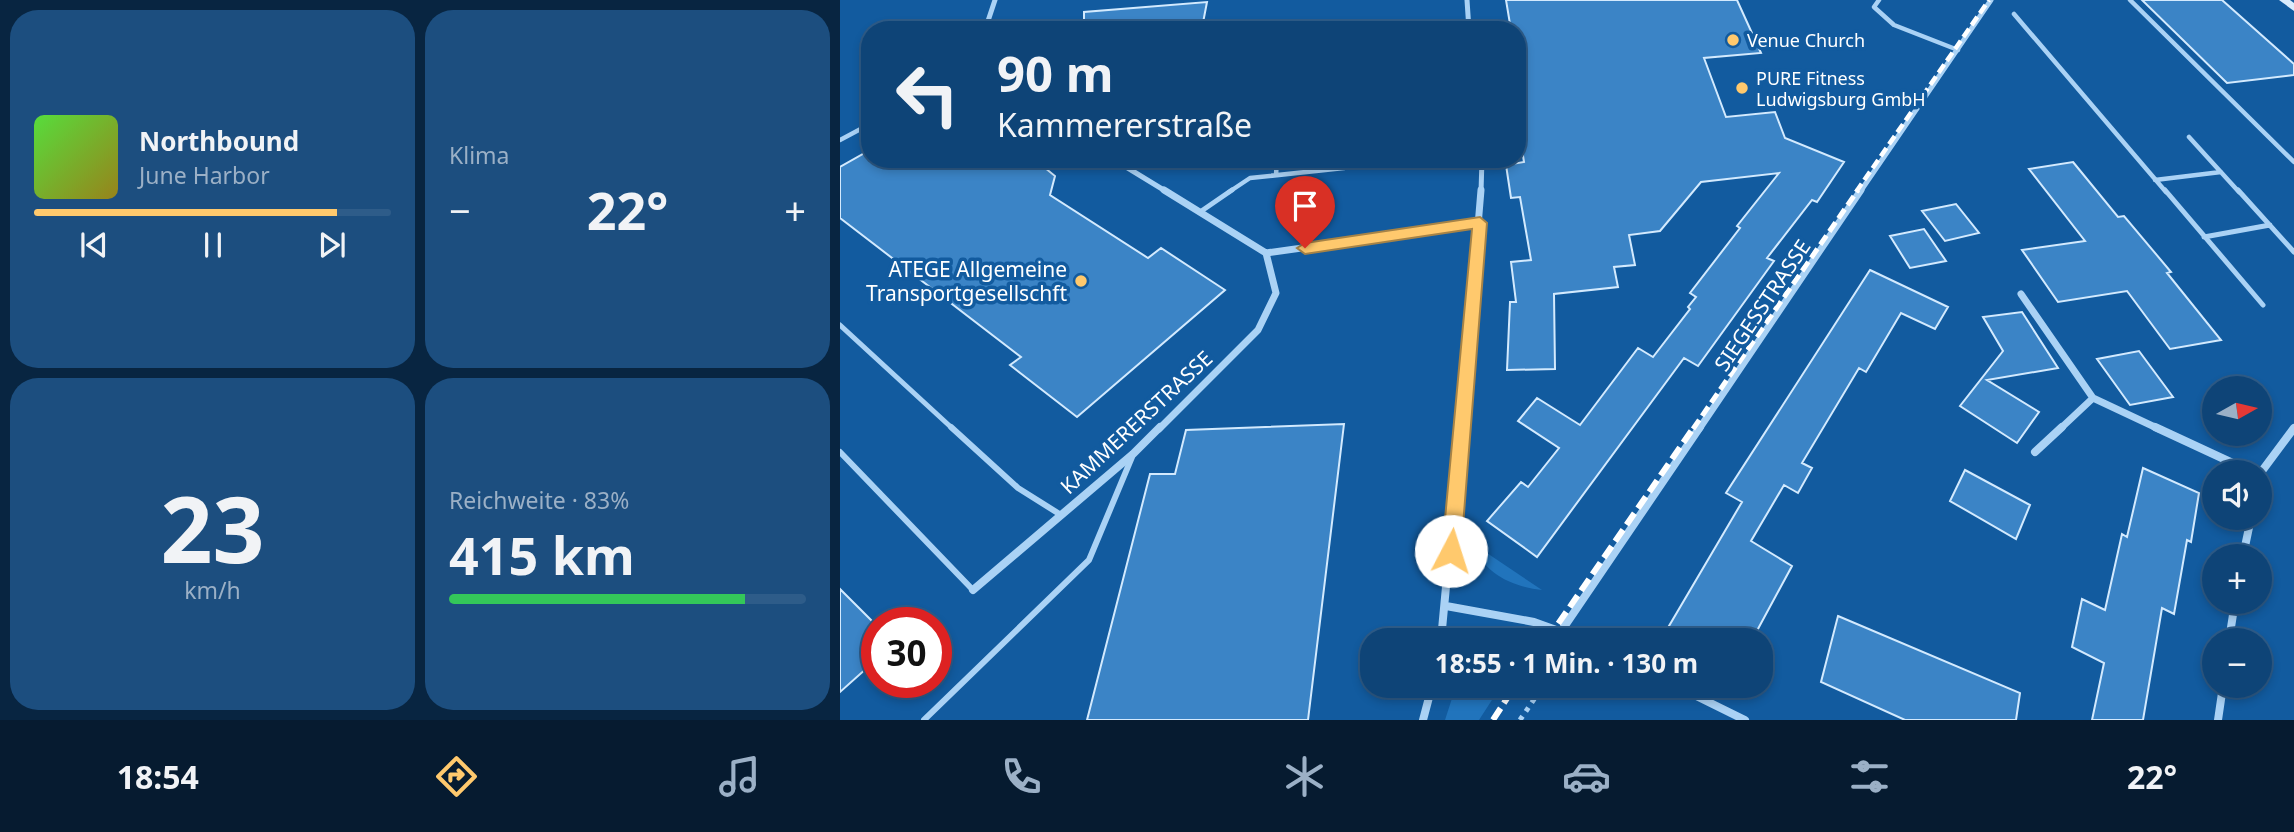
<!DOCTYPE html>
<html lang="de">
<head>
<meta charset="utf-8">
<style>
	:root { --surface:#0e4477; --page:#1c4e7f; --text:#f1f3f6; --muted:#9bb0c6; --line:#2e5c89; --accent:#ffc96d }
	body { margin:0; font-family:"Noto Sans",sans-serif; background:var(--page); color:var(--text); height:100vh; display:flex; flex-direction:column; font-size:26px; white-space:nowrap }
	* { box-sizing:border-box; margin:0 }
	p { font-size:23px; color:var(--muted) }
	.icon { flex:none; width:38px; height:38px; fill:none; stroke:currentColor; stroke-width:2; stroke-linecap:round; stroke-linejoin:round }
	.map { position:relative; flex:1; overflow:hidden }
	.side { display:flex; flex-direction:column; gap:10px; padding:10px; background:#082541; width:840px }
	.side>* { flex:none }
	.top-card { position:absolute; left:21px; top:21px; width:665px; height:147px; border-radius:28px; box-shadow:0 4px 10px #0003,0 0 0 2px var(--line); background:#0e4477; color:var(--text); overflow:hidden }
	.needle { width:46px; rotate:82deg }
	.controls { position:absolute; left:1362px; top:376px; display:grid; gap:14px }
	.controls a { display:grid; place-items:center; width:70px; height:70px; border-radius:50%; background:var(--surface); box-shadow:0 4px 10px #0003,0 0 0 2px var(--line); font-size:35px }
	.speed { position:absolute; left:21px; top:607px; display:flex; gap:14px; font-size:35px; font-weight:700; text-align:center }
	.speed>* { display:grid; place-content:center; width:91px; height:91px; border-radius:50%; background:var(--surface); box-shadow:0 4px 10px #0003,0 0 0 2px var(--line); line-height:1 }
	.speed .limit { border:10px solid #d22; background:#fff; color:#111 }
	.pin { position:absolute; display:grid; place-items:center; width:60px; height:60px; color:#fff; margin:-72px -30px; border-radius:50% 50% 50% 0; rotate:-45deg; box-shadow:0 0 7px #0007 }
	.pin .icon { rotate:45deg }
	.me { position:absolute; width:77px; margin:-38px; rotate:5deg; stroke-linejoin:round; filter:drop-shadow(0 0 5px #0008) }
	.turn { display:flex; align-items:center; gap:24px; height:147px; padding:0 21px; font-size:32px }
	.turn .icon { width:91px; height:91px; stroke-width:2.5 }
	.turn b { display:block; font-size:49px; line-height:60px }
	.big { font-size:52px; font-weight:700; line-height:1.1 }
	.side .widget { flex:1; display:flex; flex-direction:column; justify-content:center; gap:10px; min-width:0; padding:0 24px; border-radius:28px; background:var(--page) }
	.side .dial { align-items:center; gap:0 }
	.dial b { font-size:91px; line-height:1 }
	.song { display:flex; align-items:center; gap:21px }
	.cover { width:84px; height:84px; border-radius:10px; background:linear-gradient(135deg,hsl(110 70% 55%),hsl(50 70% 35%)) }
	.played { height:7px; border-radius:4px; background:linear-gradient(90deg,var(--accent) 85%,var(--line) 85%) }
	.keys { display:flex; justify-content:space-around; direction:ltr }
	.heat { display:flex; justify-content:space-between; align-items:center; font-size:38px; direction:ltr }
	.charge { height:10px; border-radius:5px; background:linear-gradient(90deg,#34c759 83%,var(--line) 0) }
	.side .tiles { flex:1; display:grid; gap:10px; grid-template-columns:repeat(2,1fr) }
	.trip { position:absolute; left:520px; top:628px; width:413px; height:70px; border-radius:28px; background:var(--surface); box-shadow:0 4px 10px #0003,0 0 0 2px var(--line); font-weight:700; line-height:70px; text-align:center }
	.menu { display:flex; height:112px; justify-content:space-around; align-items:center; background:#061b30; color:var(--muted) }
	.menu .icon { width:49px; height:49px }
	.menu .selected { color:var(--accent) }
	.menu b { font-size:32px; color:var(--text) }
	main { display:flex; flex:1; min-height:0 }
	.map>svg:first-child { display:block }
	.green { fill:#2174bc }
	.building { fill:#3b84c6; stroke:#d3eafe; stroke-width:2 }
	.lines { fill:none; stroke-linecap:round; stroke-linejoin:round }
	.path { stroke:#aad2f5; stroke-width:5; stroke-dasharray:4.5 6; stroke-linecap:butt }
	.service-far2 { stroke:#aad2f5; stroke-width:4.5 }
	.service-far1 { stroke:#aad2f5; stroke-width:5 }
	.service { stroke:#aad2f5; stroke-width:6 }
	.minor-far2 { stroke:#aad2f5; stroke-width:5 }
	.minor-far1 { stroke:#aad2f5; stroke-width:7 }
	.minor { stroke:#aad2f5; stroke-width:8 }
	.secondary { fill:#daecfd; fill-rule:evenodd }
	.rail-far2 { stroke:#fff; stroke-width:4.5; stroke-dasharray:10 4.5; stroke-linecap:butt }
	.rail-far1 { stroke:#fff; stroke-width:5; stroke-dasharray:11 5; stroke-linecap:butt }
	.rail { stroke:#fff; stroke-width:6; stroke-dasharray:14 6; stroke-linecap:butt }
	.route { fill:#ffc96d; stroke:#a68347; stroke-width:2 }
	.poi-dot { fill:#ffc96d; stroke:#125b9f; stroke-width:2.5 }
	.labels { text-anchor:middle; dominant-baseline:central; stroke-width:7; stroke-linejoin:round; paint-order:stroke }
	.far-poi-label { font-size:18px; fill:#fff; stroke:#125b9f; text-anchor:start }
	.poi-label { font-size:21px; fill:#fff; stroke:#125b9f; text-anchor:end }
	.street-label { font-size:21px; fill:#fff; stroke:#125b9f }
</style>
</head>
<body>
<main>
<section class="side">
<div class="tiles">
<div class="widget">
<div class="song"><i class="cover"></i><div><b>Northbound</b><p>June Harbor</p></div></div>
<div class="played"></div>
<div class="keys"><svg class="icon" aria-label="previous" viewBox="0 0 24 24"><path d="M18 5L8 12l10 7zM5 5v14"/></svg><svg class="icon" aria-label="pause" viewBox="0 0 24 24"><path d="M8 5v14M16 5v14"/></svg><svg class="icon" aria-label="next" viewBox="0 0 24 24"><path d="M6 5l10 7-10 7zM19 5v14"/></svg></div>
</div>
<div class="widget"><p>Klima</p>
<div class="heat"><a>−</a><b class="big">22°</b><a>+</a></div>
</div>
<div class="widget dial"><b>23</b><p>km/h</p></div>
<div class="widget"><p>Reichweite · 83%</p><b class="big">415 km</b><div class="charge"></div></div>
</div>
</section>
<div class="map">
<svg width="1454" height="720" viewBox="0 0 1454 720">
	<rect width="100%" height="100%" fill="#125b9f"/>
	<path class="green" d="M632 543 702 590C670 586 645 574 632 543Z
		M616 686H661L639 720H605Z"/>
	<path class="building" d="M666 0H897L921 53 864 58 886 117 935 112 945 138 1004 162 977 202 972 200 927 258 934 261 858 366 844 358 697 557 647 521 681 482 688 487 719 448 678 421 697 398 740 425 798 348 813 357 850 309 848 307 856 297 850 293 900 228 897 226 939 173 861 182 820 231 789 235 795 265 774 267 778 287 714 294 715 369 667 370 670 302H676L671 262 691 260 680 197 671 198 666 165 684 162 677 118V30H671Z
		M1302 0H1382L1454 64V75L1387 83Z
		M367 2 362 28 244 30V12Z
		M30 150V159H194L215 176 210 195 308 258 321 248 385 290 237 417 170 365 181 357 0 218V167Z
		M1233 162 1278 217 1284 216 1331 272 1327 273 1381 340 1330 349 1287 291 1218 302 1182 250 1245 241 1189 169Z
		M1116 204 1139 233 1105 241 1082 211Z
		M1084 229 1106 261 1070 268 1050 236Z
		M1030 270 1108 307 1095 329 1061 313 1026 372 1019 368 962 463 972 468 958 493 944 485 911 541 952 566 912 640H851L829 626 902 502 886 493Z
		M1182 312 1218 368 1147 380 1199 412 1177 443 1120 406 1163 351 1143 317Z
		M1299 351 1333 397 1290 405 1257 359Z
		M504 424 468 720H247L310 474H335L346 430Z
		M1303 468 1359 493 1351 542 1347 540 1334 614 1322 608 1303 720H1252L1264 663 1232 647 1242 599 1265 610 1282 534 1287 537Z
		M1125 470 1190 505 1176 539 1110 501Z
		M0 589 37 626V659L0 692Z
		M998 616 1180 693 1176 720H1065L981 682Z"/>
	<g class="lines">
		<path class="path" d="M680 720 703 686"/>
		<path class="service-far2" d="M1039 0 1034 7 1054 25 1118 50
			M1290 0 1454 162
			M1174 14 1326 192
			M1349 137 1399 192
			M0 140 30 124
			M436 175 437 159
			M1315 180 1381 172
			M389 192 410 178 504 168 519 159"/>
		<path class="service-far1" d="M1325 190 1423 305
			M1398 190 1454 252
			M360 212 392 190
			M1364 237 1430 225
			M0 325 113 429"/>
		<path class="service" d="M111 427 178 488 221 515
			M0 452 133 590
			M84 720 249 560 292 457"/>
		<path class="minor-far2" d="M627 0 629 30
			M145 30 155 0
			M273 159 327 192
			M641 192 642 159
			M1020 192 1151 0"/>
		<path class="minor-far1" d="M324 190 426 253 640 223
			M1181 294 1253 398
			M319 429 418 330 436 293 426 253
			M621 429 641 190
			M859 429 1021 190
			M1220 429 1253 398 1319 429"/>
		<path class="minor" d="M1315 427 1412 472
			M1195 452 1222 427
			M1419 475 1454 428
			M1403 556 1411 518
			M133 590 293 454 320 427
			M606 606 694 622 744 640
			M722 630 860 427
			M601 640 621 427
			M1389 640 1395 602
			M836 686 905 720
			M583 720 592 686
			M1378 720 1383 686"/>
		<path class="secondary" d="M1439 0H1450L1454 3V11Z"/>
		<path class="rail-far2" d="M1016 192 1149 0"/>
		<path class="rail-far1" d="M853 429 1018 190"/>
		<path class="rail" d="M707 640 854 427
			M653 720 675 686"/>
	</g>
	<path class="route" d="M640 217 647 223 621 551 618 557 611 560 605 557 602 551 632 229 465 254 457 248 465 243Z"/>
	<g class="poi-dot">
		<circle cx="893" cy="40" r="7"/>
		<circle cx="902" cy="88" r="7"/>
		<circle cx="241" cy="281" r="7"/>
	</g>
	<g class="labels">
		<g class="far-poi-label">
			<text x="907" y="40">Venue Church</text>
			<text x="916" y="78">PURE Fitness<tspan x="916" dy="21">Ludwigsburg GmbH</tspan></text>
		</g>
		<g class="poi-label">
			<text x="227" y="269">ATEGE Allgemeine<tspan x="227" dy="24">Transportgesellschft</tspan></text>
		</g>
		<g class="street-label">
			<text transform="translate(922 305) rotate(-56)">SIEGESSTRASSE</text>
			<text transform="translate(296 422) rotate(-43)">KAMMERERSTRASSE</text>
		</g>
	</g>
</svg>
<div class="controls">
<a><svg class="needle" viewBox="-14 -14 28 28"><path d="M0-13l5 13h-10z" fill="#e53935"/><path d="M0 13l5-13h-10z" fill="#9bb0c6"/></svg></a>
<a><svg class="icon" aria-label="sound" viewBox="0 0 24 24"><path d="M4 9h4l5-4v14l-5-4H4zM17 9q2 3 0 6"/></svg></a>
<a>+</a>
<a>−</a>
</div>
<div class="speed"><div class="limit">30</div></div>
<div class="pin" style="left:465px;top:248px;background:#d93025"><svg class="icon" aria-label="arrive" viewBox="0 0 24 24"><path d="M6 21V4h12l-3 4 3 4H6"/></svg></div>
<svg class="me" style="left:611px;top:551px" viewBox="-20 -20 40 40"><circle r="19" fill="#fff"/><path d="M0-13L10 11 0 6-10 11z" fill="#ffc96d"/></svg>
<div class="trip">18:55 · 1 Min. · 130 m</div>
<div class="top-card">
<div class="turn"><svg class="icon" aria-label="left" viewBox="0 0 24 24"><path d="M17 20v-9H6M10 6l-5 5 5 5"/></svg><div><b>90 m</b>Kammererstraße</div></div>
</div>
</div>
</main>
<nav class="menu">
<b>18:54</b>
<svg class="icon selected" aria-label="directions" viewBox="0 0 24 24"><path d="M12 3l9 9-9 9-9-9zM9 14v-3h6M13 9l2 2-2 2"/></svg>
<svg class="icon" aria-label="music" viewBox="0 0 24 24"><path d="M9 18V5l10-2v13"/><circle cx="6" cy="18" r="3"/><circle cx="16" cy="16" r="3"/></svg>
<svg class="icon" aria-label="phone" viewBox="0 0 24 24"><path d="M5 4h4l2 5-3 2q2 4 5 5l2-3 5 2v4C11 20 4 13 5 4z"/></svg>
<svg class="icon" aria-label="climate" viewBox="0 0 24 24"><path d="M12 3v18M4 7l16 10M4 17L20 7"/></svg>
<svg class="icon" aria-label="car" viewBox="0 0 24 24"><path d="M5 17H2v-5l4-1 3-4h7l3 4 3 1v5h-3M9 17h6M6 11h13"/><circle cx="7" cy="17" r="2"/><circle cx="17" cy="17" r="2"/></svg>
<svg class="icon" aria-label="filters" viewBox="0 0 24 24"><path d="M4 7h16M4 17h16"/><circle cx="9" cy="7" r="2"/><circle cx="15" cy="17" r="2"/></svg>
<b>22°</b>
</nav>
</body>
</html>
